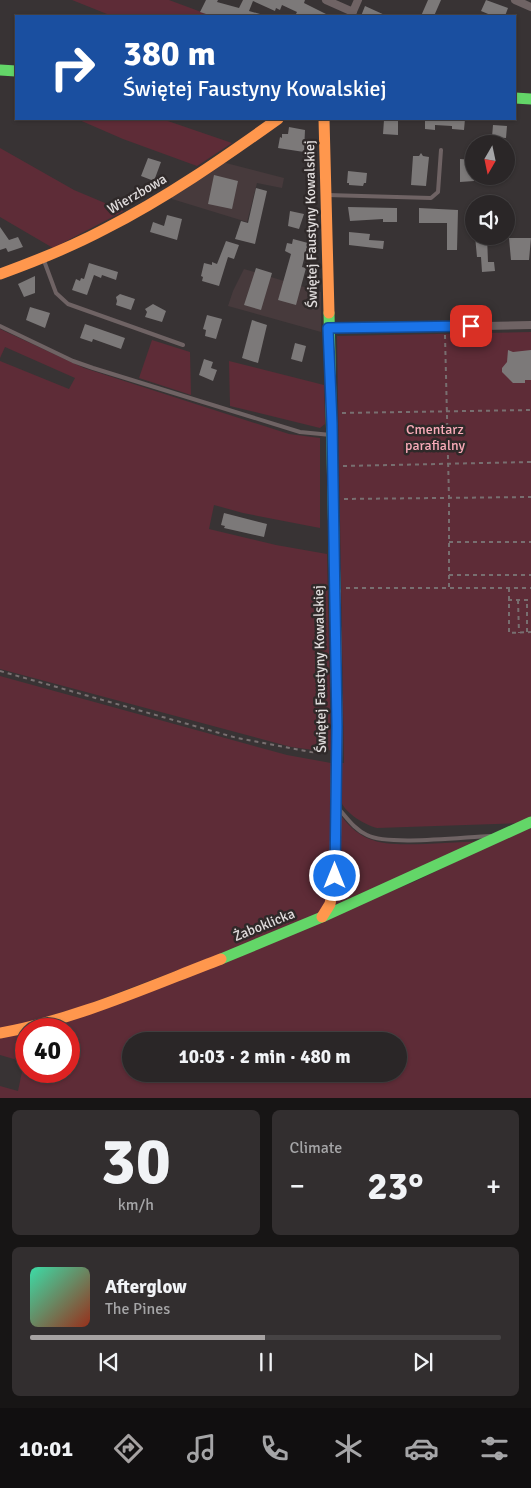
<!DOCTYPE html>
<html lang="en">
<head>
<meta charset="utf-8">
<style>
	:root { --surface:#2a2627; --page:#322e2f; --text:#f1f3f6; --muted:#a5a5a7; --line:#464344; --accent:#a6a2a2 }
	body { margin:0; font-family:Signika,sans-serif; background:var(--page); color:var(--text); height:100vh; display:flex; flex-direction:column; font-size:19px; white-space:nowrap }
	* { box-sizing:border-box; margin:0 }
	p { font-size:16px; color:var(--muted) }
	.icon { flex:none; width:28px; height:28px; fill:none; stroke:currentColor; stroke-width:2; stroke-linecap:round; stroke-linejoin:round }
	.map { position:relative; height:1098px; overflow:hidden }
	.side { display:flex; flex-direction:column; gap:12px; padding:12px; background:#171515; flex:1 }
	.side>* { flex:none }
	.banner { position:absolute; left:15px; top:15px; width:501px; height:105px; border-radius:0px; box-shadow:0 1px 4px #0004,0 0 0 1px var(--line); background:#1a4fa0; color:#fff; overflow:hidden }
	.needle { width:32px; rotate:189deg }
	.tools { position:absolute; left:465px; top:135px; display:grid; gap:10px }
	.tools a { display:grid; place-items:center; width:50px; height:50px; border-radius:50%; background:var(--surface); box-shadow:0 1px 4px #0004,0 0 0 1px var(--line); font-size:25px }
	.speed { position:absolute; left:15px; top:1018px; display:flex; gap:10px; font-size:25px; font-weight:700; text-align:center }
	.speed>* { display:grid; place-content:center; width:65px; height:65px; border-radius:50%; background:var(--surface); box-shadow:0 1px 4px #0004,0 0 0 1px var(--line); line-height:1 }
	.speed .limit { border:8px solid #d22; background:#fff; color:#111 }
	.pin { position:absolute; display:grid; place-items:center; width:42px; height:42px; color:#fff; margin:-21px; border-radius:10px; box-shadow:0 2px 8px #0006 }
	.me { position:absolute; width:55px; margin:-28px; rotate:0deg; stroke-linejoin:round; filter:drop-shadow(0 0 4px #0008) }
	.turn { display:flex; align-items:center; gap:18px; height:105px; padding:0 25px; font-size:22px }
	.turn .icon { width:65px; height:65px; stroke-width:2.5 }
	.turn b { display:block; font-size:35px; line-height:42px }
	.big { font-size:38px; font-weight:700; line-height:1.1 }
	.side .tile { flex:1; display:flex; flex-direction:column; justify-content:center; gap:8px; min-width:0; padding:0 18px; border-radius:8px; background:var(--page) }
	.side .dial { align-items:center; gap:0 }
	.dial b { font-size:65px; line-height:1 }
	.song { display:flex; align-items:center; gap:15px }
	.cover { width:60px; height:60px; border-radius:8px; background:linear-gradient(135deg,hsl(160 70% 55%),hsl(10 70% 35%)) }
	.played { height:5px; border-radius:2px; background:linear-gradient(90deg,var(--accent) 50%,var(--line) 50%) }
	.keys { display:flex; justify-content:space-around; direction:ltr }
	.heat { display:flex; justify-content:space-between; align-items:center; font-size:28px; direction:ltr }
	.side .tiles { flex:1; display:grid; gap:12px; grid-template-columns:1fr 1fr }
	.tile:last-child { grid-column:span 2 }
	.trip { position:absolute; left:122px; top:1032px; width:285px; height:50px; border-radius:25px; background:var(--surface); box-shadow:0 1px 4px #0004,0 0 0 1px var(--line); font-weight:700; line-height:50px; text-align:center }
	.menu { display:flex; height:80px; justify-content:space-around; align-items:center; background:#110f10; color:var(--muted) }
	.menu .icon { width:35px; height:35px }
	.menu .active { color:var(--accent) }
	.menu b { font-size:22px; color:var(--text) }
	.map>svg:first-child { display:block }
	.built { fill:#473a3c }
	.green { fill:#5e2c37; fill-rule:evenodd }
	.building { fill:#7c7979 }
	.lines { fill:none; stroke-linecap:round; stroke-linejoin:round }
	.path { stroke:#786f70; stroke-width:2; stroke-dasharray:4 4; stroke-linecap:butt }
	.lane { stroke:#6f6364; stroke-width:4 }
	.street { stroke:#6f6364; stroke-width:8 }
	.fast { stroke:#63d668; stroke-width:11 }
	.slow { stroke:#ff974d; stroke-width:11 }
	.route-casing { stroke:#114b97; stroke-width:12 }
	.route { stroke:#1a73e8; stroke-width:9 }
	.labels { text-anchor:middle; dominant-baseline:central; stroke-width:5; stroke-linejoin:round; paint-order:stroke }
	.street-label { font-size:14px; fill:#e1dddd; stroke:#2f2929 }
	.park-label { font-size:14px; fill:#f9acb9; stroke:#2f2929 }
</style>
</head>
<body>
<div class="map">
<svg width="531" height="1098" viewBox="0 0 531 1098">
	<rect width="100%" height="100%" fill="#383334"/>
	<path class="built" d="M222 162 284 178 282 188 257 183 247 222 172 199V195Z
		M244 269 321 292V332L228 306 233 291Z"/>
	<path class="green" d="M72 0H169L212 16H112Z
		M77 119H162L232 143 197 166 123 139Z
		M0 148 74 190 124 211 53 248 0 217Z
		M0 329 84 368 289 434 320 438V528L243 513 214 505 209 529 276 545 327 554 331 750 321 751 291 747 0 669V361L69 389 75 378 5 347 0 358Z
		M531 332V818L523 823 377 828C363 824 342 812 339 796 337 786 339 774 339 763H344L337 336Z
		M152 340 190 352 191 395 139 378Z
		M229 361 324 385 325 424 320 428 230 406Z
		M0 676 287 755 331 763 330 789 333 808 334 875 326 906 310 920 86 1005 0 1031Z
		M337 810C360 846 386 845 425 844 445 843 464 842 484 841L327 913Z
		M531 825V1098H0V1086L18 1091 24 1062 0 1055V1036L26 1031V1071H69V1029H33L363 903 416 881ZM131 1041H399V1074H131Z"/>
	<path class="building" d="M206 0H218L217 2 239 8 243 0H305L304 3 330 16H295L297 12 282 5 280 10 276 8 275 11 253 1 249 11 260 14 259 16H212L200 12Z
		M428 0H441L434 16H421Z
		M486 0 508 8 505 16H493L481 11Z
		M365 6 387 16H361Z
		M425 119H465L464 130 452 129V126L435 125V130L425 129Z
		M384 120 398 121V135L383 134Z
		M493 125 507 126 506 138 492 137Z
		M289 127 305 130 304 152 278 148 280 137 282 138V134H288Z
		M421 153 423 156 429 157 426 186 411 185 413 156H419Z
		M148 158 161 162 154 181 141 176Z
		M460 159 474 160V181L460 182Z
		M348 171 367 173 366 183H364L363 186 349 185V183H347Z
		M214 175 238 181 232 209 208 204Z
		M256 188 267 191 255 244 235 239 241 221 248 223Z
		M348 207 397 208V222H383V219L350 221Z
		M419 208 458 210 457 250H447V223H419Z
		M290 211 304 214 299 229 288 226Z
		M167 215 182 219 177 240 150 232 153 222 164 226Z
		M0 227 9 240 18 237 23 247 8 252 6 248 0 250Z
		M349 232 370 234 369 240 384 241 383 249 349 245Z
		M475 236H487L488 262H494L495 271 482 272 481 257H477Z
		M509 238H531L529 260H511Z
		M293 239 308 243 302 267 306 268 296 305 278 300 291 254 285 251 287 243 292 244Z
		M226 241 239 245 234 259 228 257 219 286 202 281 203 277 201 276 204 263 212 265V262L217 264Z
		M89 263 118 272 116 280 102 275 101 278 94 275 87 295 72 290 76 279 80 281 81 278 84 279Z
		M256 268 272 273 261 310 244 305Z
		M35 276V293L24 297 18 284Z
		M120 294 135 299 131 310 116 305 117 301 116 297Z
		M153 304 166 311 162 322 145 317 147 312 145 309Z
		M30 307 50 313 45 328 26 320Z
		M207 315 222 319 216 339 205 336 206 330 203 329Z
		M252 320 267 325 258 363 242 358Z
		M85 324 125 338 121 349 93 339 92 342 80 338Z
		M295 343 306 346 302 362 291 359Z
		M508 350 513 352 531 350V380H525V383H513L502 372V368L507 362Z
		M204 359 213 362 211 368 217 370 213 381 199 375Z
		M224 513 267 524 264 537 224 528 225 526 221 525Z"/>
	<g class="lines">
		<path class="path" d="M445 335 449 498V588
			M342 413 531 410
			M343 466 531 462
			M344 499 531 497
			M449 542H531
			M449 575H531
			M346 588H531
			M509 588V633L531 632
			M508 600H531
			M518 600 519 633
			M527 632V600
			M0 671 237 738 311 752 327 753"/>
		<path class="lane" d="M327 195 431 198 438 192 441 150
			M43 258 56 293 68 304 183 345
			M0 326 73 361 93 368 300 432 331 435
			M339 809C347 818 355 830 367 835 388 846 463 837 490 836"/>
		<path class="street" d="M326 0 353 12
			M515 0 531 7
			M351 16 358 0
			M328 329 531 325"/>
		<path class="fast" d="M0 70 16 71
			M515 98 531 99
			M329 313 335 591
			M221 959 322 917 531 822"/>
		<path class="slow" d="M324 119 329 313
			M0 274C36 261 71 247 105 229 166 198 222 159 278 119
			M322 917 330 904 335 876 337 726 335 591
			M0 1033C75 1020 150 986 221 959"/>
	</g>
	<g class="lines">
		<defs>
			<path id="route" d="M335 876 337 726 332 424 328 328 471 326"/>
		</defs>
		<use href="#route" class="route-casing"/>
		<use href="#route" class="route"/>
	</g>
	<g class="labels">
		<g class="street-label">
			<text transform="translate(137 194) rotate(-30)">Wierzbowa</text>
			<text transform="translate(311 224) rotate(-91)">Świętej Faustyny Kowalskiej</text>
			<text transform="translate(320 669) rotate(-91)">Świętej Faustyny Kowalskiej</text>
			<text transform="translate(264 925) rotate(-22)">Żaboklicka</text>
		</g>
		<g class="park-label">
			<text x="435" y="429">Cmentarz<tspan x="435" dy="16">parafialny</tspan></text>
		</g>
	</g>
</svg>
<div class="tools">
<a><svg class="needle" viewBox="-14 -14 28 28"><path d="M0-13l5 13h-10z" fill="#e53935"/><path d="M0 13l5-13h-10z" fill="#a5a5a7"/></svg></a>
<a><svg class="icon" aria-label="sound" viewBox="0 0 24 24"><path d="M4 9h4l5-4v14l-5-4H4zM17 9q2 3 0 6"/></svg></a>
</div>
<div class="speed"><div class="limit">40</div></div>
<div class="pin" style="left:471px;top:326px;background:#d93025"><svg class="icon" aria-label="arrive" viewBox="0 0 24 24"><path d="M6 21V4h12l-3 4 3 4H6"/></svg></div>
<svg class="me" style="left:335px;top:876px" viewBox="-20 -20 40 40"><circle r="17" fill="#1a73e8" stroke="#fff" stroke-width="3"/><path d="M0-11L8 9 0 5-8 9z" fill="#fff"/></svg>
<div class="trip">10:03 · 2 min · 480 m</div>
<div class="banner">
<div class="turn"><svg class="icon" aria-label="right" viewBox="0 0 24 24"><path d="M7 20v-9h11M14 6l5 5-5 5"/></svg><div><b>380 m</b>Świętej Faustyny Kowalskiej</div></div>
</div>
</div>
<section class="side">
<div class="tiles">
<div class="tile dial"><b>30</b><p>km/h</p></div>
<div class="tile"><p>Climate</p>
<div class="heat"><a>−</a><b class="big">23°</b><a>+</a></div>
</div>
<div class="tile">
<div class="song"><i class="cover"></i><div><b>Afterglow</b><p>The Pines</p></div></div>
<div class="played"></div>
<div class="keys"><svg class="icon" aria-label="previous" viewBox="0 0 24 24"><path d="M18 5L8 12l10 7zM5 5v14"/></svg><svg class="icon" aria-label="pause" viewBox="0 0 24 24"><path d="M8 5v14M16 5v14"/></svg><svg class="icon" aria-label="next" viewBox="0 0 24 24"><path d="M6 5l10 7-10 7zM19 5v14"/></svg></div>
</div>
</div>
</section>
<nav class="menu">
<b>10:01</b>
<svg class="icon active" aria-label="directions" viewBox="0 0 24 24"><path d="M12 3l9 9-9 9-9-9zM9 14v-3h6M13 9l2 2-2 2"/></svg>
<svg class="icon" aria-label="music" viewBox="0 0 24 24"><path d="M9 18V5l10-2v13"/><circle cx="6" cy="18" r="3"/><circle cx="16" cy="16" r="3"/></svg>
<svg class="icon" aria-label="phone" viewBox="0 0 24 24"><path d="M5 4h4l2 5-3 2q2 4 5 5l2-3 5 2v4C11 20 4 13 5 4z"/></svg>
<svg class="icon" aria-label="climate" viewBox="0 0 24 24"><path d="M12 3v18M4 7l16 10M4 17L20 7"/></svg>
<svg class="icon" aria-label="car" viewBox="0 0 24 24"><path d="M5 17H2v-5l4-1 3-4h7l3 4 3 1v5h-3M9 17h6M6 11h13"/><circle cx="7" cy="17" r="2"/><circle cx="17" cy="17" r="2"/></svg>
<svg class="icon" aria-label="filters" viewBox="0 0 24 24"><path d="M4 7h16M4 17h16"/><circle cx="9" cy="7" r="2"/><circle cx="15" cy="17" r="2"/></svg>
</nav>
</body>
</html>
